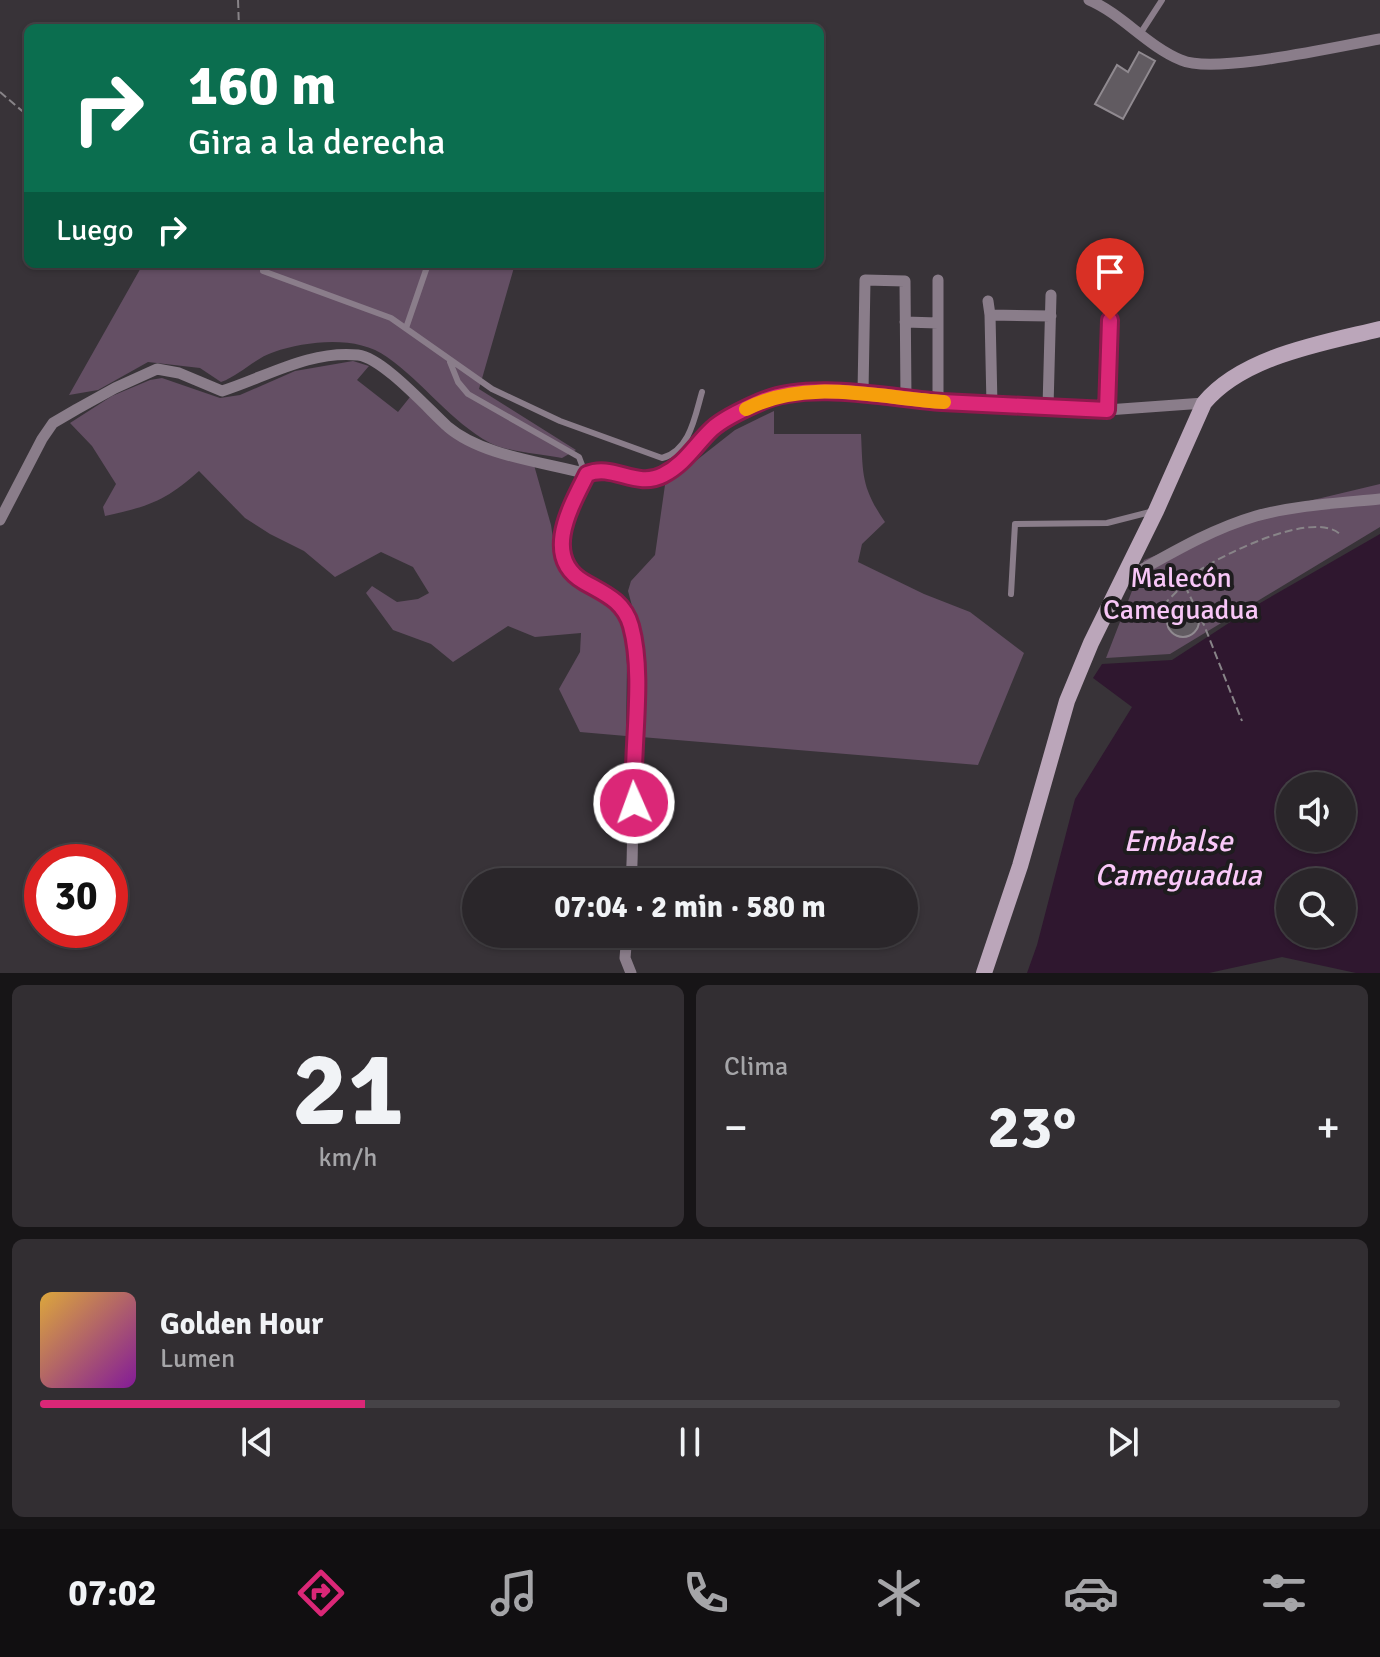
<!DOCTYPE html>
<html lang="es">
<head>
<meta charset="utf-8">
<style>
	:root { --surface:#2a262a; --page:#322e32; --text:#f1f3f6; --muted:#a5a5a8; --line:#464347; --accent:#db2777 }
	body { margin:0; font-family:Signika,sans-serif; background:var(--page); color:var(--text); height:100vh; display:flex; flex-direction:column; font-size:30px; white-space:nowrap }
	* { box-sizing:border-box; margin:0 }
	p { font-size:26px; color:var(--muted) }
	.icon { flex:none; width:44px; height:44px; fill:none; stroke:currentColor; stroke-width:2; stroke-linecap:round; stroke-linejoin:round }
	.map { position:relative; height:973px; overflow:hidden }
	.details { display:flex; flex-direction:column; gap:12px; padding:12px; background:#171517; flex:1 }
	.details>* { flex:none }
	.banner { position:absolute; left:24px; top:24px; width:800px; height:244px; border-radius:12px; box-shadow:0 2px 6px #0004,0 0 0 2px var(--line); background:#0b6e4f; color:#fff; overflow:hidden }
	.tools { position:absolute; left:1276px; top:772px; display:grid; gap:16px }
	.tools a { display:grid; place-items:center; width:80px; height:80px; border-radius:50%; background:var(--surface); box-shadow:0 2px 6px #0004,0 0 0 2px var(--line); font-size:40px }
	.speed { position:absolute; left:24px; top:844px; display:flex; gap:16px; font-size:40px; font-weight:700; text-align:center }
	.speed>* { display:grid; place-content:center; width:104px; height:104px; border-radius:50%; background:var(--surface); box-shadow:0 2px 6px #0004,0 0 0 2px var(--line); line-height:1 }
	.speed .limit { border:12px solid #d22; background:#fff; color:#111 }
	.pin { position:absolute; display:grid; place-items:center; width:68px; height:68px; color:#fff; margin:-82px -34px; border-radius:50% 50% 50% 0; rotate:-45deg; box-shadow:0 0 8px #0007 }
	.pin .icon { rotate:45deg }
	.me { position:absolute; width:88px; margin:-44px; rotate:358deg; stroke-linejoin:round; filter:drop-shadow(0 0 6px #0008) }
	.turn { display:flex; align-items:center; gap:28px; height:168px; padding:0 32px; font-size:36px }
	.turn .icon { width:104px; height:104px; stroke-width:2.5 }
	.turn b { display:block; font-size:56px; line-height:68px }
	.then { display:flex; align-items:center; height:76px; padding:0 32px; background:#0003; gap:16px; font-size:30px }
	.big { font-size:60px; font-weight:800; line-height:1.1 }
	.details .card { flex:1; display:flex; flex-direction:column; justify-content:center; gap:12px; min-width:0; padding:0 28px; border-radius:12px; background:var(--page) }
	.details .dial { align-items:center; gap:0 }
	.dial b { font-size:104px; line-height:1 }
	.song { display:flex; align-items:center; gap:24px }
	.cover { width:96px; height:96px; border-radius:12px; background:linear-gradient(135deg,hsl(40 70% 55%),hsl(290 70% 35%)) }
	.played { height:8px; border-radius:4px; background:linear-gradient(90deg,var(--accent) 25%,var(--line) 25%) }
	.keys { display:flex; justify-content:space-around; direction:ltr }
	.heat { display:flex; justify-content:space-between; align-items:center; font-size:44px; direction:ltr }
	.details .tiles { flex:1; display:grid; gap:12px; grid-template-columns:1fr 1fr }
	.card:last-child { grid-column:span 2 }
	.trip { position:absolute; left:462px; top:868px; width:456px; height:80px; border-radius:40px; background:var(--surface); box-shadow:0 2px 6px #0004,0 0 0 2px var(--line); font-weight:800; line-height:80px; text-align:center }
	.menu { display:flex; height:128px; justify-content:space-around; align-items:center; background:#110f11; color:var(--muted) }
	.menu .icon { width:56px; height:56px }
	.menu .active { color:var(--accent) }
	.menu b { font-size:36px; color:var(--text) }
	.map>svg:first-child { display:block }
	.green { fill:#644f64 }
	.water { fill:#2f172f; fill-rule:evenodd }
	.building { fill:#615b61; stroke:#908a90; stroke-width:2 }
	.lines { fill:none; stroke-linecap:round; stroke-linejoin:round }
	.path { stroke:#888488; stroke-width:2; stroke-dasharray:8 4; stroke-linecap:butt }
	.service { stroke:#8a7d8a; stroke-width:6 }
	.minor { stroke:#8a7d8a; stroke-width:11 }
	.secondary { stroke:#bba6ba; stroke-width:16 }
	.route-casing { stroke:#8e194d; stroke-width:20 }
	.route { stroke:#db2777; stroke-width:14 }
	.slow { stroke:#f59e0b; stroke-width:14 }
	.labels { text-anchor:middle; dominant-baseline:central; stroke-width:8; stroke-linejoin:round; paint-order:stroke }
	.park-label { font-size:28px; fill:#f8c6f7; stroke:#1e1c1e }
	.water-label { font-size:30px; font-style:italic; fill:#fac8f9; stroke:#1e1c1e }
</style>
</head>
<body>
<div class="map">
<svg width="1380" height="973" viewBox="0 0 1380 973">
	<rect width="100%" height="100%" fill="#383338"/>
	<path class="green" d="M143 264H515L479 389 576 450 562 458C542 454 508 452 490 443 450 421 424 383 387 357 357 335 307 341 274 352 255 358 240 375 221 382L200 368 148 362 98 390 69 395Z
		M353 361 369 366 357 380 398 412 410 397C452 439 476 453 534 465L551 525 555 551 564 571 580 587 602 596 614 607 625 624 627 665 626 736 580 732 559 689 580 652 581 633 535 637 508 626 453 662 431 644 393 630 366 593 372 586 397 602 418 599 429 593 413 567 381 552 335 577 304 551 270 534 245 518 199 471C167 500 148 507 105 516L103 507 116 484 92 446 70 423 112 396 150 380 162 378 220 398 240 395 295 371Z
		M774 411V434H861C863 474 861 487 885 522L862 544 858 562 924 594 970 612 1024 653 978 765 641 737 642 675 635 617 628 591 631 581 655 555 665 485 735 430Z
		M1380 484V527L1170 654 1106 658 1144 560 1271 510Z"/>
	<path class="water" d="M1380 534V973H1356L1282 957 1209 973H1027L1037 945 1075 799 1132 707 1093 678 1102 664 1172 660 1255 606ZM1290 786H1342V838H1290ZM1290 882H1342V934H1290Z"/>
	<path class="building" d="M1139 52 1155 61 1123 119 1095 104 1117 65 1128 72Z
		M1167 621a16 16 0 1 1 32 0a16 16 0 1 1-32 0Z"/>
	<g class="lines">
		<path class="path" d="M238 0 239 28
			M0 92 28 116
			M1185 586 1204 625 1242 721
			M1163 605C1175 594 1187 580 1200 570 1226 553 1315 509 1341 535"/>
		<path class="service" d="M1140 34 1162 0
			M263 271 391 318 492 389 560 421 662 458C690 451 695 416 702 392
			M1088 285 1107 283 1112 292 1107 410
			M406 328 428 264
			M450 362 458 382 468 394 579 457 582 465 580 472
			M1011 594 1015 524 1107 523 1154 511"/>
		<path class="minor" d="M1089 0C1122 14 1147 46 1181 60 1214 75 1339 46 1380 39
			M988 301 990 315 992 405
			M990 315 1051 316
			M905 322 938 323
			M863 392 865 280 905 281 906 399
			M938 402V280
			M1048 407 1051 295
			M587 474 607 469 630 478 644 480 664 475 689 457 713 428 762 401 781 395 863 392 938 402 1107 410 1204 403
			M587 474C578 492 567 510 563 530 552 582 595 576 620 605 629 615 633 631 634 644 639 685 632 726 632 766 632 805 634 843 631 882
			M0 520 42 439 53 423 77 409 115 388 157 369 179 373 222 391C266 377 310 350 358 355 383 358 428 409 448 427 482 456 544 462 587 474
			M1121 581C1165 557 1208 530 1256 516 1296 505 1339 503 1380 499
			M627 934 625 958 631 973"/>
		<path class="secondary" d="M984 973 1020 866 1067 701 1091 643 1156 511 1204 403C1243 356 1323 343 1380 329"/>
	</g>
	<g class="lines">
		<defs>
			<path id="route" d="M634 803C631 749 645 677 631 626 624 601 605 594 584 582 541 557 571 506 587 474 613 463 636 489 663 475 685 464 695 445 712 429 724 418 744 409 760 402 809 380 889 398 942 402 997 405 1052 407 1107 410L1110 320"/>
		</defs>
		<use href="#route" class="route-casing"/>
		<use href="#route" class="route"/>
		<path class="slow" d="M746 409C807 377 879 398 944 402"/>
	</g>
	<g class="labels">
		<g class="park-label">
			<text x="1181" y="578">Malecón<tspan x="1181" dy="32">Cameguadua</tspan></text>
		</g>
		<g class="water-label">
			<text x="1178" y="841">Embalse<tspan x="1178" dy="34">Cameguadua</tspan></text>
		</g>
	</g>
</svg>
<div class="tools">
<a><svg class="icon" aria-label="sound" viewBox="0 0 24 24"><path d="M4 9h4l5-4v14l-5-4H4zM17 9q2 3 0 6"/></svg></a>
<a><svg class="icon" aria-label="search" viewBox="0 0 24 24"><circle cx="10" cy="10" r="6"/><path d="M15 15l6 6"/></svg></a>
</div>
<div class="speed"><div class="limit">30</div></div>
<div class="pin" style="left:1110px;top:320px;background:#d93025"><svg class="icon" aria-label="arrive" viewBox="0 0 24 24"><path d="M6 21V4h12l-3 4 3 4H6"/></svg></div>
<svg class="me" style="left:634px;top:803px" viewBox="-20 -20 40 40"><circle r="17" fill="#db2777" stroke="#fff" stroke-width="3"/><path d="M0-11L8 9 0 5-8 9z" fill="#fff"/></svg>
<div class="trip">07:04 · 2 min · 580 m</div>
<div class="banner">
<div class="turn"><svg class="icon" aria-label="right" viewBox="0 0 24 24"><path d="M7 20v-9h11M14 6l5 5-5 5"/></svg><div><b>160 m</b>Gira a la derecha</div></div>
<div class="then">Luego<svg class="icon" aria-label="right" viewBox="0 0 24 24"><path d="M7 20v-9h11M14 6l5 5-5 5"/></svg></div>
</div>
</div>
<section class="details">
<div class="tiles">
<div class="card dial"><b>21</b><p>km/h</p></div>
<div class="card"><p>Clima</p>
<div class="heat"><a>−</a><b class="big">23°</b><a>+</a></div>
</div>
<div class="card">
<div class="song"><i class="cover"></i><div><b>Golden Hour</b><p>Lumen</p></div></div>
<div class="played"></div>
<div class="keys"><svg class="icon" aria-label="previous" viewBox="0 0 24 24"><path d="M18 5L8 12l10 7zM5 5v14"/></svg><svg class="icon" aria-label="pause" viewBox="0 0 24 24"><path d="M8 5v14M16 5v14"/></svg><svg class="icon" aria-label="next" viewBox="0 0 24 24"><path d="M6 5l10 7-10 7zM19 5v14"/></svg></div>
</div>
</div>
</section>
<nav class="menu">
<b>07:02</b>
<svg class="icon active" aria-label="directions" viewBox="0 0 24 24"><path d="M12 3l9 9-9 9-9-9zM9 14v-3h6M13 9l2 2-2 2"/></svg>
<svg class="icon" aria-label="music" viewBox="0 0 24 24"><path d="M9 18V5l10-2v13"/><circle cx="6" cy="18" r="3"/><circle cx="16" cy="16" r="3"/></svg>
<svg class="icon" aria-label="phone" viewBox="0 0 24 24"><path d="M5 4h4l2 5-3 2q2 4 5 5l2-3 5 2v4C11 20 4 13 5 4z"/></svg>
<svg class="icon" aria-label="climate" viewBox="0 0 24 24"><path d="M12 3v18M4 7l16 10M4 17L20 7"/></svg>
<svg class="icon" aria-label="car" viewBox="0 0 24 24"><path d="M5 17H2v-5l4-1 3-4h7l3 4 3 1v5h-3M9 17h6M6 11h13"/><circle cx="7" cy="17" r="2"/><circle cx="17" cy="17" r="2"/></svg>
<svg class="icon" aria-label="filters" viewBox="0 0 24 24"><path d="M4 7h16M4 17h16"/><circle cx="9" cy="7" r="2"/><circle cx="15" cy="17" r="2"/></svg>
</nav>
</body>
</html>
